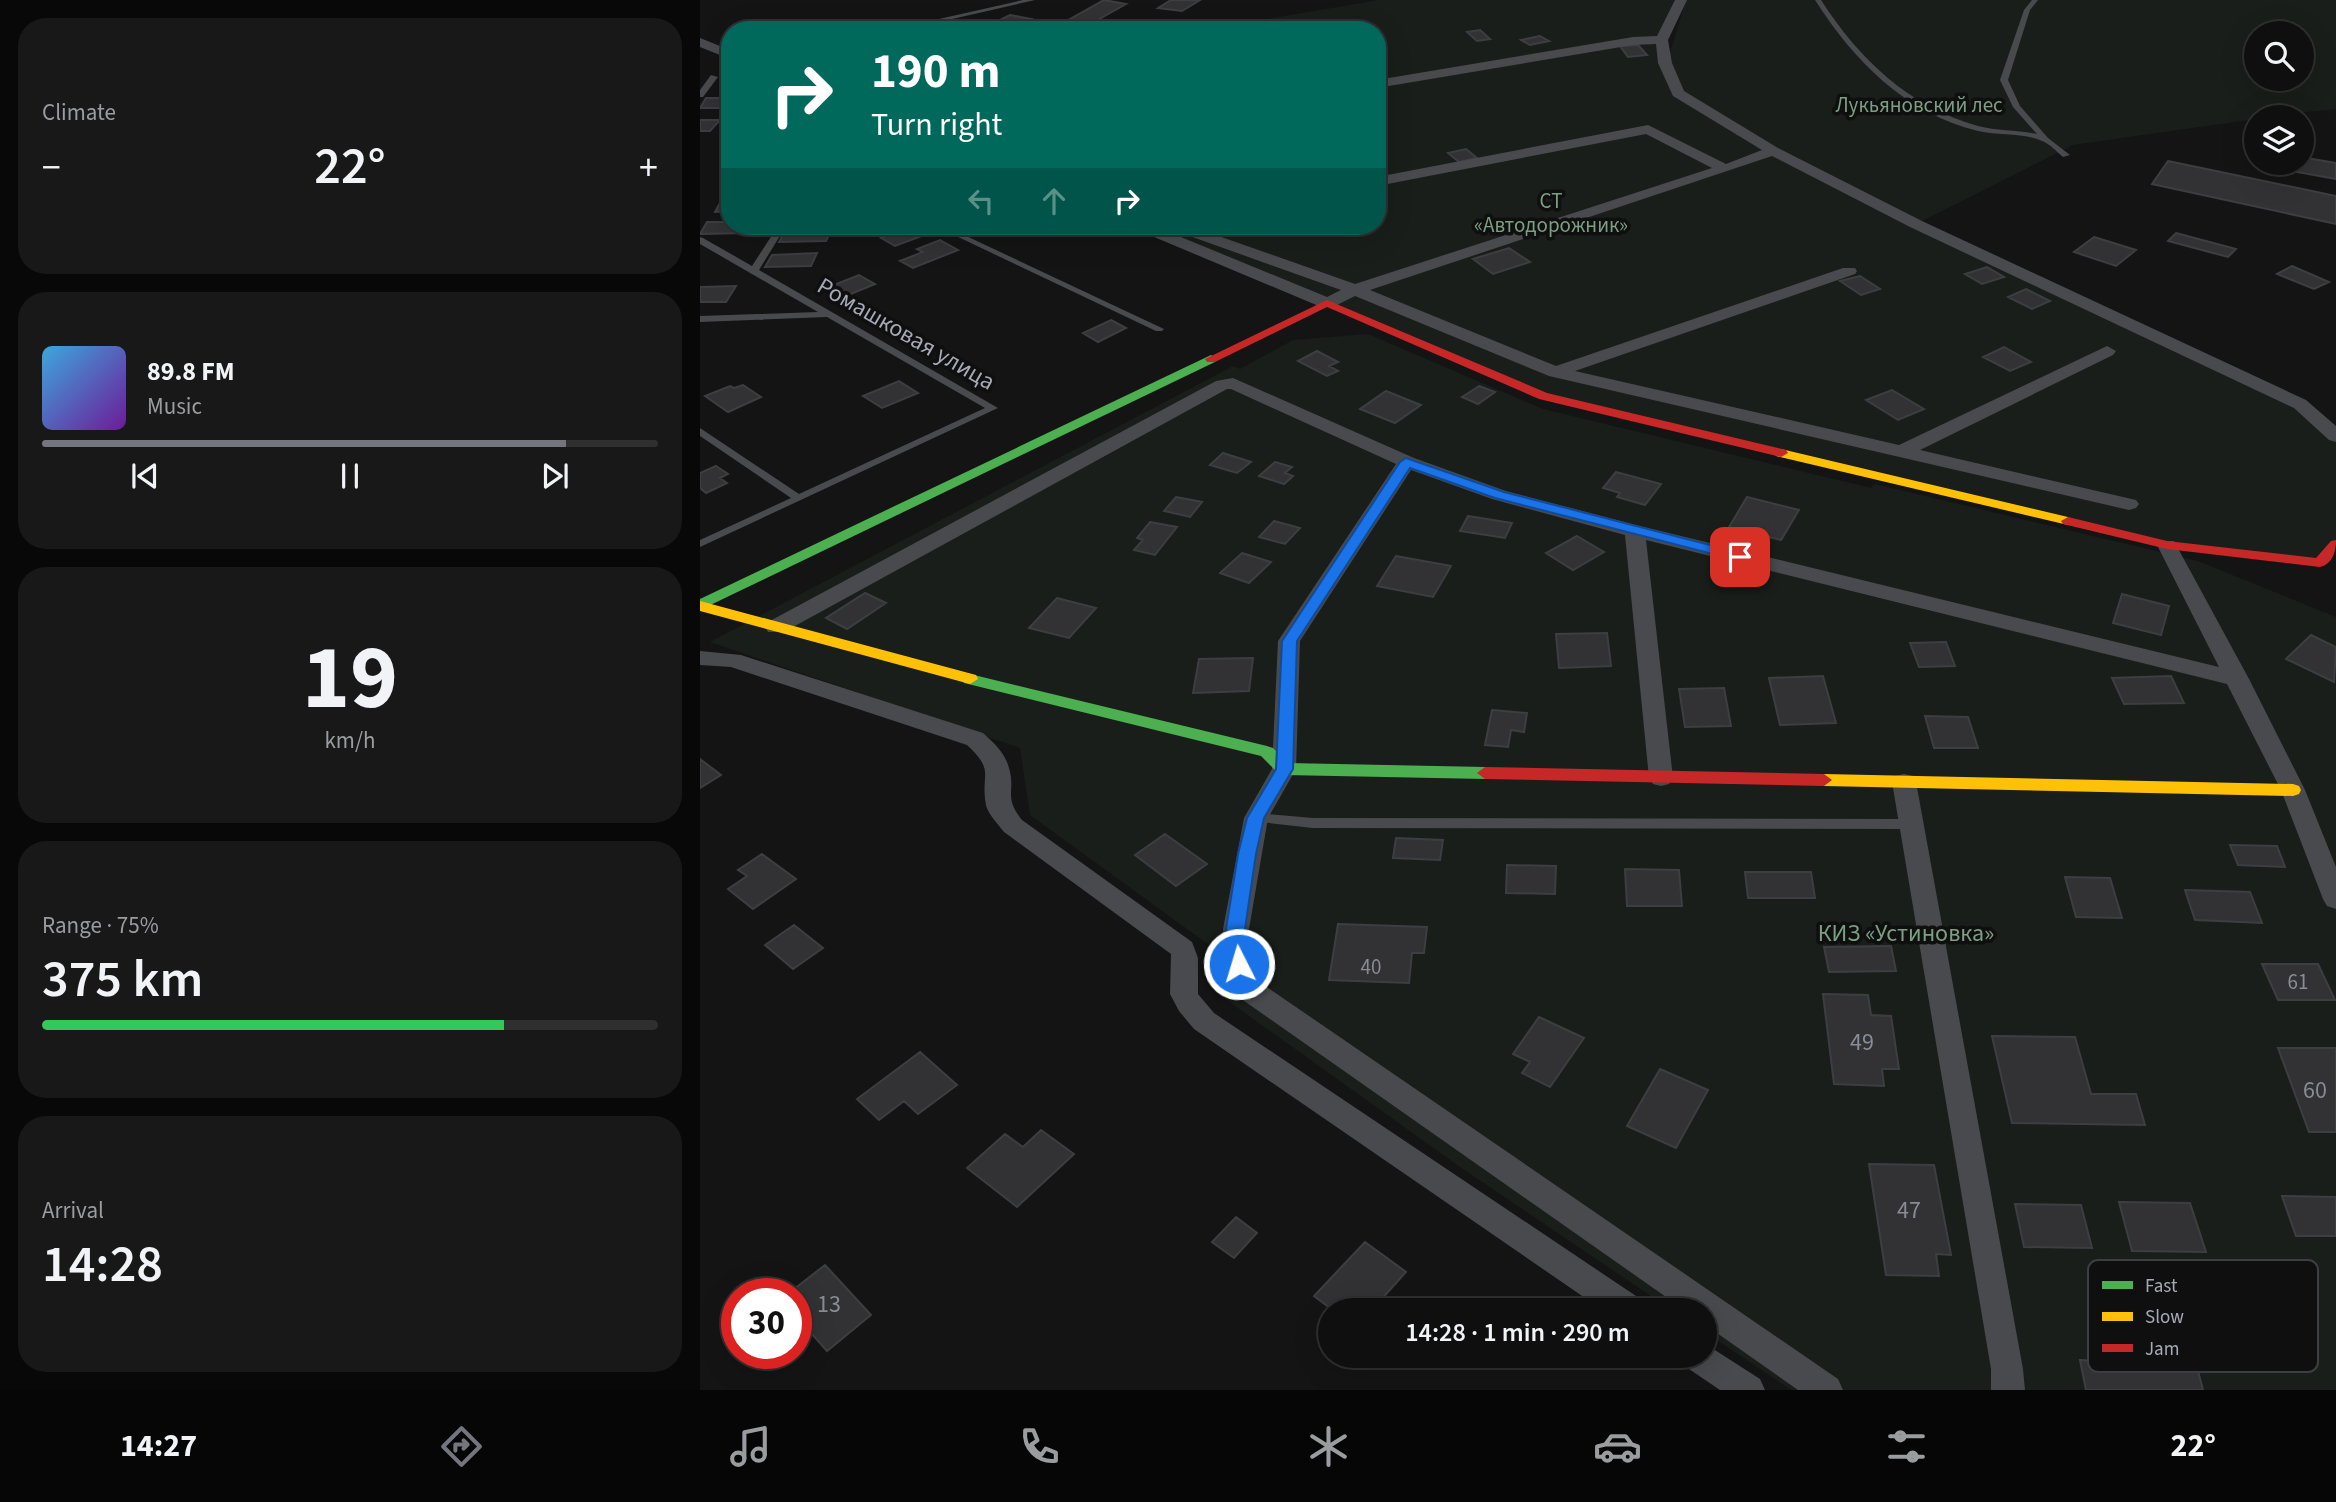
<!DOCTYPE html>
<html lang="en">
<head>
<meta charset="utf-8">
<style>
	:root { --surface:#0f0f10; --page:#181819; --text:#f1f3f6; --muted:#9b9c9f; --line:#2f2f30; --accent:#73767d }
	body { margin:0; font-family:"Source Sans 3",sans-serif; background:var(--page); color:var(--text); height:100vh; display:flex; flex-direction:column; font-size:26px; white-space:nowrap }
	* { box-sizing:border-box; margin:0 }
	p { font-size:23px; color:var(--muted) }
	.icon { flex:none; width:38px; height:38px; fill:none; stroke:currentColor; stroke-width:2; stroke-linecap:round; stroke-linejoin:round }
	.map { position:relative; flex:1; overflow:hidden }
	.sheet { display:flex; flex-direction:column; gap:18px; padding:18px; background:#080809; width:700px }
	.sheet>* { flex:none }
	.guide { position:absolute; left:21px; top:21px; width:665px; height:214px; border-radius:28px; box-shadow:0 7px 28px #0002,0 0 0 2px var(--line); background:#00695c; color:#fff; overflow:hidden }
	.buttons { position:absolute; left:1544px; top:21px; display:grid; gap:14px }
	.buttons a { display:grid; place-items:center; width:70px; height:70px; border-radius:50%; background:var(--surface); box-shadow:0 7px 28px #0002,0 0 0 2px var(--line); font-size:35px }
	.speed { position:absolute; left:21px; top:1278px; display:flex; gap:14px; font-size:35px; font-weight:700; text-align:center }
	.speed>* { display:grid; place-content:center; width:91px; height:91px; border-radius:50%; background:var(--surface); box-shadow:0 7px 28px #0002,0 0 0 2px var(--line); line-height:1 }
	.speed .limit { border:10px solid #d22; background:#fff; color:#111 }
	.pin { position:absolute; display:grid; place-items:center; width:60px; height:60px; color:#fff; margin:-30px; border-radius:14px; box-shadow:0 4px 10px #0006 }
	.me { position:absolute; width:77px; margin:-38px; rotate:355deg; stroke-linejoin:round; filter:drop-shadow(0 0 5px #0008) }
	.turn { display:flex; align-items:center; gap:24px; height:147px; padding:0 35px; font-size:32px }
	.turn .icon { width:91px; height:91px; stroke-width:2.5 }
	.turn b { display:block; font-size:49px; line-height:60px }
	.lanes { display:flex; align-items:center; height:66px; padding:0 35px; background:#0003; justify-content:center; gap:35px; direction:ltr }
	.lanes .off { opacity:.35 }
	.big { font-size:52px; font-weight:600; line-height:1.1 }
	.sheet .widget { flex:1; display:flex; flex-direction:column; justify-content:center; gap:10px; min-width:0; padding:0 24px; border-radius:28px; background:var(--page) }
	.sheet .dial { align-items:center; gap:0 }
	.dial b { font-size:91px; line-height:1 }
	.song { display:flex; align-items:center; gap:21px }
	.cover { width:84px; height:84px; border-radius:10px; background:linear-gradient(135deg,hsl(200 70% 55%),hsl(280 70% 35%)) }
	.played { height:7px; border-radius:4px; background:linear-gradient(90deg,var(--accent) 85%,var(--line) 85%) }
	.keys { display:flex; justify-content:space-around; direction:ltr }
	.heat { display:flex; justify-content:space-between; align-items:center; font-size:38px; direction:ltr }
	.charge { height:10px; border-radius:5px; background:linear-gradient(90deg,#34c759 75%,var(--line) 0) }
	.trip { position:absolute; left:618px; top:1298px; width:399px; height:70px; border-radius:35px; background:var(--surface); box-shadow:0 7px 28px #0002,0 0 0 2px var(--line); font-weight:600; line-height:70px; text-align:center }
	.tab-bar { display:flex; height:112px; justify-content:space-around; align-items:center; background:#060606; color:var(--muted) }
	.tab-bar .icon { width:49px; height:49px }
	.tab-bar .active { color:var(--accent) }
	.tab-bar b { font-size:32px; color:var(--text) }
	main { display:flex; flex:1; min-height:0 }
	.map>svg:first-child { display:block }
	.green { fill:#191e1a; fill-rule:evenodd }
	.building { fill:#323235; stroke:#3d3e41; stroke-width:2 }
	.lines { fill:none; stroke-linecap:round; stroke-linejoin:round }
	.lane { fill:#494a4d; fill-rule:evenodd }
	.street { fill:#494a4d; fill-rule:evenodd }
	.fast { fill:#4caf50; fill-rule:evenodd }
	.slow { fill:#ffc107; fill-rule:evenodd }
	.jam { fill:#c62828; fill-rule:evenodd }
	.route { fill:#1a73e8; stroke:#114b97; stroke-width:2 }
	.labels { text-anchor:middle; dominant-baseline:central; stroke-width:7; stroke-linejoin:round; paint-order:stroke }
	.far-park-label { font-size:21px; fill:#7d9f81; stroke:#0f0f10 }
	.number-label { font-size:21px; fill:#898c95 }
	.street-label { font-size:24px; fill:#a6aab5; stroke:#0f0f10 }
	.park-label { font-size:24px; fill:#7d9f81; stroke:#0f0f10 }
	.near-number-label { font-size:24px; fill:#898c95 }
	.key { fill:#0f0f10; stroke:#3c3e42; stroke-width:2 }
	.key-label { font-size:19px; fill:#a6aab5 }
</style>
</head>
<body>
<main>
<section class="sheet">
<div class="widget"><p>Climate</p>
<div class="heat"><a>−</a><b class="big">22°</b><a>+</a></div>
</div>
<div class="widget">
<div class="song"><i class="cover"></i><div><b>89.8 FM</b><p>Music</p></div></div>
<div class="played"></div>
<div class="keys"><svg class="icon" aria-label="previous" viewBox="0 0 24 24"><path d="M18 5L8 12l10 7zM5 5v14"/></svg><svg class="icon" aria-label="pause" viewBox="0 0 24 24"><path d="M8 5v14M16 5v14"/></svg><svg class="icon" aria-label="next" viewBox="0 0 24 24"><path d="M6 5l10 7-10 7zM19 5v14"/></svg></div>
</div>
<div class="widget dial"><b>19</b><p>km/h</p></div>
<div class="widget"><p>Range · 75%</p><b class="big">375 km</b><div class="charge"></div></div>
<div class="widget"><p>Arrival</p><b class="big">14:28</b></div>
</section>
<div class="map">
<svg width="1636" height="1390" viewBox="0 0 1636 1390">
	<rect width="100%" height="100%" fill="#141415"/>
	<path class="green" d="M679 0H975L958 41 975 94 1072 152 1600 404 1636 436V544L1620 563 1467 545 843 396 587 284 441 226H677V30H503Z
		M986 0H1636V109L1556 117V119L1373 145 1218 223 1057 139 981 93 967 63ZM1556 33H1601V79H1556Z
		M668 334 843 409 1171 488 1175 484 1498 561 1636 617V1390H1091L1005 1332 1004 1311H973L760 1167 517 993 516 950 330 815 320 748 10 642 533 366 540 369 593 340Z"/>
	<path class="building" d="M404 0 426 4 385 27 363 23Z
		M471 0H500L482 11 458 8Z
		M310 15 331 19 310 30H280Z
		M780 30 790 39 777 41 767 32Z
		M840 36 849 41 830 45 821 40Z
		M938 45 947 55 928 57 920 46Z
		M6 98H30V104L27 108H0Z
		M0 120H20L10 131H0Z
		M766 149 777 158 759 162 748 153Z
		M1601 157 1636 163V179L1558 165 1601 163Z
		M1468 161 1636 196V224L1452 184Z
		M30 200V211L15 212 21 201Z
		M7 222H30V226H55L50 233 0 234Z
		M211 226 220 232 214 234 219 237 195 246 181 238Z
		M132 229 126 241 79 242 86 230Z
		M1476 233 1536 249 1528 257 1468 241Z
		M1394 237 1436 250 1416 266 1374 252Z
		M240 240 258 250 213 268 200 261 223 252 217 249Z
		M809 248 830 262 793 274 773 259Z
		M117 253 111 266 65 267 72 255Z
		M1592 266 1629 282 1614 289 1577 274Z
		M1287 267 1304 277 1282 284 1265 274Z
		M159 275 175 284 141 298 124 289Z
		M1160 276 1180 289 1161 295 1140 281Z
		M36 286 26 302H0V287Z
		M1326 289 1350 301 1332 309 1308 297Z
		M411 320 426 328 398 342 383 333Z
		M1304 347 1331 362 1310 371 1283 357Z
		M617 351 638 362 629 366 638 371 627 376 598 361Z
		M199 381 218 393 182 408 163 396Z
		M43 385 61 397 28 412 5 396 30 386 34 388Z
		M779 386 795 392 778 404 762 397Z
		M1192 390 1224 409 1198 420 1166 400Z
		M686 391 721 405 695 423 660 409Z
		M523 453 551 462 537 473 510 465Z
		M575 462 592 467 585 473 593 476 584 484 559 476Z
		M16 466 28 474 20 478 27 483 6 493 0 488V473Z
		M916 472 961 484 945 505 917 497 920 493 903 488Z
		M476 497 502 502 490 517 464 511Z
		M1047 497 1099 510 1081 540 1029 527Z
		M768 516 812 523 805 538 760 531Z
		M574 521 600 528 585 544 559 537Z
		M450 522 477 527 455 555 434 550 443 540 437 538Z
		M877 536 904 552 873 570 846 553Z
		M542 553 571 562 549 583 520 573Z
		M696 556 751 566 733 597 677 586Z
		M165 593 186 603 147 629 126 618Z
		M1422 594 1469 606 1461 635 1413 623Z
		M357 598 396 608 369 638 329 628Z
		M907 633 911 666 859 668 856 634Z
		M1611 635 1636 647 1634 682 1586 659Z
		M1246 642 1255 666 1219 667 1210 643Z
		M553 658 549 691 493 693 499 659Z
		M1123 676 1136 723 1080 725 1069 678Z
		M1471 676 1484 703 1424 704 1412 678Z
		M1024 688 1031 726 985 727 979 689Z
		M792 710 827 713 824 732 811 730 808 747 785 745Z
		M1225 716 1268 717 1278 748H1234Z
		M0 759 21 775 0 788Z
		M465 834 507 864 476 886 435 855Z
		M696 838 743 840 740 860 693 858Z
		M1530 845 1577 846 1585 867 1538 865Z
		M62 854 96 879 53 909 28 889 47 876 38 870Z
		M807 865 856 866 855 894 806 893Z
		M925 869 979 870 982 906H927Z
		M1045 872H1111L1115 898H1048Z
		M1365 877 1410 878 1422 918 1376 917Z
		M1485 890 1550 892 1562 923 1495 920Z
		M638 924 727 927 724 953H712L709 983 629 980Z
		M94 925 123 948 93 969 65 945Z
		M1191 946 1196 971 1129 972 1124 947Z
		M1562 964H1618L1635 1000H1578Z
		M1123 994 1168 995 1171 1015 1191 1016 1199 1069H1182L1184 1086 1134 1084Z
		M839 1017 884 1038 850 1087 822 1073 830 1062 813 1054Z
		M1292 1036 1375 1037 1391 1094H1436L1445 1125 1312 1123Z
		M1578 1048H1636V1132H1609Z
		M220 1052 257 1085 218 1114 204 1101 179 1120 157 1099Z
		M960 1069 1008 1090 976 1148 927 1126Z
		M341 1130 374 1154 317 1207 267 1168 305 1134 323 1147Z
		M1169 1164 1234 1165 1251 1255 1236 1254 1239 1276 1186 1275Z
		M1582 1196 1636 1197V1236H1596Z
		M1419 1202 1490 1203 1506 1252 1432 1251Z
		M1315 1204 1381 1205 1392 1248 1324 1247Z
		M536 1217 557 1233 534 1258 512 1242Z
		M665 1242 706 1272 671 1311H634L614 1296Z
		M125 1265 171 1315 127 1351 96 1316V1293H89Z
		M1380 1360 1497 1367 1503 1390H1386Z"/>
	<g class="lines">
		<path class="lane" d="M323 0H335L204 30H190Z
			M1115 0H1121C1159 59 1209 107 1278 126 1297 131 1317 130 1337 134L1313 107 1300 80 1324 10 1332 0H1338L1330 10 1308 80 1320 106 1348 138 1370 155 1363 157C1356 151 1350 144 1342 141 1322 132 1299 136 1278 131 1205 113 1154 61 1115 0Z
			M11 75 18 77 3 97H0V90Z
			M78 226H86L59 270 298 408 0 547V540L91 498 0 436V428L99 494 285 408 127 317 0 322V316L118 312 0 244V237L3 238 52 266Z
			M235 226H245L464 329 462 331H456Z
			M556 813 613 818 1211 819 1216 821 1218 824 1216 827 1211 829 613 828 551 821 549 818 551 815Z"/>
		<path class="street" d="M975 0H987L968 40 972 63 984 91 1078 148 1222 221 1606 400 1636 426V442L1629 440 1594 408 1210 227 1072 156 670 290 856 366 1143 268H1155L1157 271 1155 274 875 371 1199 445 1407 346 1416 351 1413 355 1220 450 1436 500 1439 504 1436 508 1429 510 849 376 655 296 633 307H621L435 229 433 226H454L627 297 641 290 470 229 468 226H490L655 284 1012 168 946 134 677 186V177L948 125 1026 164 1062 150 973 96 958 63 956 44 933 45 677 88V80L933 37 957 36Z
			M0 38 30 50V59L0 47Z
			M533 378 714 458 806 491 940 526 1519 667 1457 545 1460 541H1474L1549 679 1605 790 1636 867V909L1627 906 1623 899 1581 790 1527 684 946 540 973 778 969 784 961 786 953 784 949 778 925 535 792 499 711 470 600 641 596 769 568 818 549 929 552 964 561 983 1138 1379 1143 1390H1098L1004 1324V1311H986L540 998 526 964 523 929 544 818 572 769 578 641 696 464 531 389H527L84 632H68L65 627 68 622 516 381Z
			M0 651 41 655 283 733C295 744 305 753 309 768 316 792 303 796 322 820L492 942 498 958V994L514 1013 942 1300 947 1311H904L494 1029 479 1011 470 994 471 954 304 832C298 824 288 814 286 805 280 773 296 772 267 745L31 667 0 665Z
			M1204 774 1213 776 1216 782 1323 1369 1325 1390H1291V1369L1192 782 1195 776Z
			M1004 1343 1060 1379 1065 1390H1020L986 1367 982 1356H1004Z"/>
		<path class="fast" d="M511 355 517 359 515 362 0 610V599Z
			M270 674 567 746 573 748 588 763 785 767 793 773 785 779 584 775 578 773 561 756 264 683 262 679Z"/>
		<path class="slow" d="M1081 449 1368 517 1375 521 1368 525 1076 456 1074 453Z
			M0 601 276 675 278 679 270 684 0 611Z
			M1124 774 1593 784 1599 786 1601 790 1599 794 1593 796 1124 786 1116 780Z"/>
		<path class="jam" d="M627 300 847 393 1086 450 1088 453 1081 457 839 399 627 307 515 362H507L505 359Z
			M1368 517 1467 541 1616 558 1631 541 1636 540C1636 551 1633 564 1620 567L1467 549 1363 524 1361 521Z
			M785 767 1124 774 1132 780 1124 786 785 779 777 773Z"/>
	</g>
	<path class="route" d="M706 458 804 492 1045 554 1047 557 1040 561 795 498 710 468 597 641 593 769 564 818 556 854 545 929 548 964 546 970 539 972 532 970 526 929 538 854 547 818 576 769 582 641 700 462Z"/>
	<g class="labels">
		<g class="far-park-label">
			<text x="1219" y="105">Лукьяновский лес</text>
			<text x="851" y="201">СТ<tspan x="851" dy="24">«Автодорожник»</tspan></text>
		</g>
		<g class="number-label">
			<text x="671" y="967">40</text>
			<text x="1598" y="982">61</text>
		</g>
		<g class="street-label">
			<text transform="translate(206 334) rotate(30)">Ромашковая улица</text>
		</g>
		<g class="park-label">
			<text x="1206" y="933">КИЗ «Устиновка»</text>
		</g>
		<g class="near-number-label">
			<text x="1162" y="1042">49</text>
			<text x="1615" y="1090">60</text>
			<text x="1209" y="1210">47</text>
			<text x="129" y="1304">13</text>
		</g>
	</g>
	<rect x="1388" y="1260" width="230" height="112" rx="10" class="key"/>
	<rect x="1402" y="1281" width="31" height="8" fill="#4caf50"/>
	<rect x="1402" y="1312" width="31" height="9" fill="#ffc107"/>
	<rect x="1402" y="1344" width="31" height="8" fill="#c62828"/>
	<g class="key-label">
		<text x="1445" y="1292">Fast</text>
		<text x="1445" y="1323">Slow</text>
		<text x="1445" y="1355">Jam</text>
	</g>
</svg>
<div class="buttons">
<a><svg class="icon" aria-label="search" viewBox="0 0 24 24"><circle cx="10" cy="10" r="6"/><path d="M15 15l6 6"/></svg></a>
<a><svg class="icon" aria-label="layers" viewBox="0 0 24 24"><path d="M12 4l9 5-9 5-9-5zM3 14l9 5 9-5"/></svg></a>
</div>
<div class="speed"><div class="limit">30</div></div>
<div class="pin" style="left:1040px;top:557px;background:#d93025"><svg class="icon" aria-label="arrive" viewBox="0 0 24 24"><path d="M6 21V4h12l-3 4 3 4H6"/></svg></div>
<svg class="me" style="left:539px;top:964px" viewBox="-20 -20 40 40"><circle r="17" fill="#1a73e8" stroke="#fff" stroke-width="3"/><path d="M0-11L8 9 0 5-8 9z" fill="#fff"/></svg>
<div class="trip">14:28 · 1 min · 290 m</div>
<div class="guide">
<div class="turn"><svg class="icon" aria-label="right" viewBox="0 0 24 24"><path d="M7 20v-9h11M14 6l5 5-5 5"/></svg><div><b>190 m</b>Turn right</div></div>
<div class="lanes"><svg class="icon off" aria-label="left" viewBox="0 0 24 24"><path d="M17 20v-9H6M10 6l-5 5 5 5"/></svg><svg class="icon off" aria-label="ahead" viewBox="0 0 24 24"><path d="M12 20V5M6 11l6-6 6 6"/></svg><svg class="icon" aria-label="right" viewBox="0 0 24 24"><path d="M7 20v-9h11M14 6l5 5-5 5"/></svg></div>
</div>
</div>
</main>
<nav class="tab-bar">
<b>14:27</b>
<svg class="icon active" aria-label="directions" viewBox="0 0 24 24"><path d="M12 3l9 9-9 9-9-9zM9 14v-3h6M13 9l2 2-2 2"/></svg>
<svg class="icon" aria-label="music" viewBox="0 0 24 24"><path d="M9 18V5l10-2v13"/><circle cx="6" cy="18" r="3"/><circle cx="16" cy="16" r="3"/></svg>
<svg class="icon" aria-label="phone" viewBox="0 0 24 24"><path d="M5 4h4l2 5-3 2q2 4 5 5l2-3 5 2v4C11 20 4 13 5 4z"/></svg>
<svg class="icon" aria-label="climate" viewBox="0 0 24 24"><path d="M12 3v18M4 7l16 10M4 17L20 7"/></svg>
<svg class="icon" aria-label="car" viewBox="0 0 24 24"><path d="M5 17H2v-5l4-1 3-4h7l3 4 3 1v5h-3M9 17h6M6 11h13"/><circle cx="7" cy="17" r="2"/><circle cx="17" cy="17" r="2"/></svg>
<svg class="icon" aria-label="filters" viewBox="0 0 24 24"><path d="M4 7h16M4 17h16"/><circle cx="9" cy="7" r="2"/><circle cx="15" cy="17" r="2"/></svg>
<b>22°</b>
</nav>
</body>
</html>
